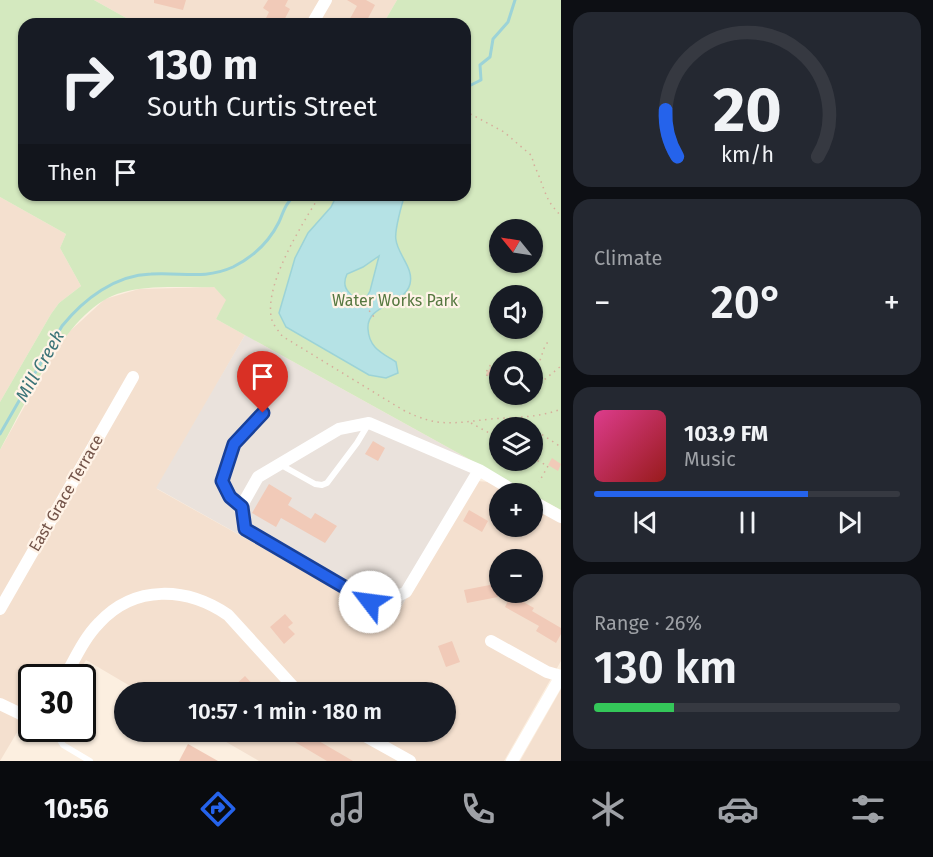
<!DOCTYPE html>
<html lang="en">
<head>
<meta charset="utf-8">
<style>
	:root { --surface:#171b24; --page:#242831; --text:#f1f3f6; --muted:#9ea1a6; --line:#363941; --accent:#2563eb }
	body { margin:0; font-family:"Fira Sans",sans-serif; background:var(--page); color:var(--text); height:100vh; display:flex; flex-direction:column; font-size:22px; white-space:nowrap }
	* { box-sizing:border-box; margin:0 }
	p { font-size:20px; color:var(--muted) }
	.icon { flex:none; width:33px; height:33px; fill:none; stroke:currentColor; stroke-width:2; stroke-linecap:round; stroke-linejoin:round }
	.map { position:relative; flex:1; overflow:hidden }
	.side { display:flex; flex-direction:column; gap:12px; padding:12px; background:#0d0f14; width:372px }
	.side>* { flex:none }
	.guide { position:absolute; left:18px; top:18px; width:453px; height:183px; border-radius:18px; box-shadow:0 2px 4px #0004; background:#171b24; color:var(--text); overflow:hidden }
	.needle { width:39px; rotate:300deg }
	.buttons { position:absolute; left:489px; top:219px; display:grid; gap:12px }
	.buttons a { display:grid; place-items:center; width:54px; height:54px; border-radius:50%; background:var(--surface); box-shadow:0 2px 4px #0004; font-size:30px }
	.speed { position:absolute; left:18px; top:664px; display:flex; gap:12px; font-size:30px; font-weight:700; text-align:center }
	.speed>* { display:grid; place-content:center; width:78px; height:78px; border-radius:50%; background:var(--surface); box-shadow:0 2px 4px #0004; line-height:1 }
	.speed .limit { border:3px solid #111; border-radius:9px; background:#fff; color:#111 }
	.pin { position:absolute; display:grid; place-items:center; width:51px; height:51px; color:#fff; margin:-62px -26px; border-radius:50% 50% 50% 0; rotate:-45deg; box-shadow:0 0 6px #0007 }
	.pin .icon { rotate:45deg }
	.me { position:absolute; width:66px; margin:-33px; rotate:300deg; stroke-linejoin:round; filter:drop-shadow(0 0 4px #0008) }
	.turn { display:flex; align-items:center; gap:21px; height:126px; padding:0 30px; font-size:27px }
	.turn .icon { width:78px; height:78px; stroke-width:2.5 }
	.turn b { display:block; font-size:42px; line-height:51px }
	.then { display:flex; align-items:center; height:57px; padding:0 30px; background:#0003; gap:12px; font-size:22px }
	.big { font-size:45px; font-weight:600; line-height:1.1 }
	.side .tile { flex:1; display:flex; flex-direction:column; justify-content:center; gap:9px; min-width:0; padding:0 21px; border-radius:18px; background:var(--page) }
	.side .dial { align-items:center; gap:0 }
	.dial svg { height:156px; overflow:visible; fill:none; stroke:var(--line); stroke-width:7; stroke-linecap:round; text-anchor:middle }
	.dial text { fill:var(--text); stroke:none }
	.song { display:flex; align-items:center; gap:18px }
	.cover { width:72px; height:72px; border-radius:9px; background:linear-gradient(135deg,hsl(330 70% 55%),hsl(0 70% 35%)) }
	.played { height:6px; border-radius:3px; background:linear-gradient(90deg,var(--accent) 70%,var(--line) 70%) }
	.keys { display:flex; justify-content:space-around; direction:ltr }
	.heat { display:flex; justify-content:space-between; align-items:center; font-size:33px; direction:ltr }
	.charge { height:9px; border-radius:4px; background:linear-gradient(90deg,#34c759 26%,var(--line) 0) }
	.trip { position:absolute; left:114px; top:682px; width:342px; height:60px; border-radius:30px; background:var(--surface); box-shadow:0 2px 4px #0004; font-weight:600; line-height:60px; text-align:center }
	.menu { display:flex; height:96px; justify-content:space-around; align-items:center; background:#090b0e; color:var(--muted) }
	.menu .icon { width:42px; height:42px }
	.menu .current { color:var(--accent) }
	.menu b { font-size:27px; color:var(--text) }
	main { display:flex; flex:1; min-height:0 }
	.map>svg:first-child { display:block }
	.residential { fill:#f4e0cf; fill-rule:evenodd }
	.industrial { fill:#eae2dc }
	.green { fill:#d4e9bf; fill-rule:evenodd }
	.water { fill:#b5e2e5; stroke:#9cd3d7; stroke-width:1.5; fill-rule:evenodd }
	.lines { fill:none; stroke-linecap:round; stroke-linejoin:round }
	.stream { stroke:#9cd3d7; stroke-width:3 }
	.building { fill:#f1cab8 }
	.path { stroke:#d6ad9c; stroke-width:1.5; stroke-dasharray:1.5 4.5; stroke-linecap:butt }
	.service { stroke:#fff; stroke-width:6 }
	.minor { stroke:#fff; stroke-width:12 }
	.route-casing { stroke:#184099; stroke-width:15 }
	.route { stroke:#2563eb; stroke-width:10 }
	.labels { text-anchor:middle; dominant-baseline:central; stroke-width:4.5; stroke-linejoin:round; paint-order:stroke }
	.park-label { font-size:16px; fill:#567840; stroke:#fff3e7 }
	.street-label { font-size:16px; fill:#735348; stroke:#fff3e7 }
	.water-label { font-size:18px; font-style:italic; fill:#3c7478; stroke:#fff3e7 }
</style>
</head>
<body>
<main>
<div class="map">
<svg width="561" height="761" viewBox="0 0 561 761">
	<rect width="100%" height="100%" fill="#fcefe0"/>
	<path class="residential" d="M94 0H397L383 24H137Z
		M0 197 66 234 60 248 81 286 59 303 51 314 0 402Z
		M214 287 227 300 216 319 245 335 157 489 393 621 473 484 478 481 488 482 508 493 500 494V526H532L533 507 561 523V661L504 761H259L209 732H446V693H142L86 660 75 678H32L31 728 22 724 0 761V450L54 354 69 332 105 299 139 289ZM500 560H532V592H500Z
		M561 689V761H520Z"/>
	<path class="industrial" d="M245 335 476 463 473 484 393 621 156 488Z"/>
	<path class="green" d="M0 0H94L137 24H24V195H465V24H383L397 0H561V510L216 319 226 300 214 287C183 288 147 284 117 294 65 312 26 404 0 450V402L51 314 59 303 81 286 60 248 66 234 0 197ZM500 230H532V262H500ZM500 296H532V328H500ZM500 362H532V394H500ZM500 428H532V460H500Z"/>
	<path class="water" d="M337 195H405C402 203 394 232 396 240 398 255 414 268 410 284 404 306 366 304 368 329 369 348 382 353 396 362L398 373 386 378 369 375 286 327 279 313 295 258 308 233 331 207ZM379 256 370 291 364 302 357 301C348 292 341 287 347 274L363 267Z"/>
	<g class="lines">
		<path class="stream" d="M465 88 481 80 480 65 490 57 493 39 508 22 515 0
			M0 434 62 326C84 299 115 275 151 274 182 272 204 280 233 267 253 257 269 242 279 222 283 213 286 202 295 195"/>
	</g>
	<path class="building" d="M154 0H186L183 10 154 3Z
		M268 0H288L285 6 290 9 282 24H263L269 12 263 8Z
		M347 0H366L375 5 365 24H347L357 6Z
		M491 367 500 372V382L486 374Z
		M373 441 385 448 378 461 365 454Z
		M552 458 561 464 558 471 548 465Z
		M269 484 292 498 288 505 311 519 315 513 337 526 325 543 281 518 276 527 252 513Z
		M469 510 488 521 482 532 463 521Z
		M495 584 498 597 467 603 464 590Z
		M511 595 534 608 532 611 561 628V634L556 643 536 631 539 626 505 607Z
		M285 614 293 623 288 627 295 634 284 644 270 627Z
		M452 641 460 662 446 667 438 646Z
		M245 676 261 693H237L232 688Z
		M278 732H307L313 735 312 737 353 761H327Z
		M188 744 218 761H179Z"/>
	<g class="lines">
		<path class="path" d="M465 111 504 132 532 156C533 165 537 170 540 179 547 197 547 201 561 216
			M323 195 317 200C300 228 266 282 271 316 272 324 278 330 282 336L403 410C438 428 454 423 491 419 515 417 538 418 561 409
			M362 301 374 317
			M532 369C544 362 540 351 548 342
			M500 370 491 364 485 374 500 383
			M532 372 533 377 537 380H544L561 366
			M513 419 532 428
			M471 423 500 439
			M532 428 561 447
			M532 458 548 466 539 482"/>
		<path class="service" d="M281 465 315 484 322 485 327 483 357 443 369 423
			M241 507 230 497 222 481 234 444 263 413
			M53 729 63 745 90 761"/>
		<path class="minor" d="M312 24 326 0
			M479 470 406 592 388 601 370 602 245 529 241 507 258 477 339 429 369 423 479 470 519 494
			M532 501 561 517
			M0 609 133 377
			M491 641 547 672 561 676
			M64 678C75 659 84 638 99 623 135 584 187 587 228 615L299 693
			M0 704 25 716H32
			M358 732 410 761
			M512 761 561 676"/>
	</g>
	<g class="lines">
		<defs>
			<path id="route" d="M263 413 234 444 222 481 230 497 242 507 245 529 370 602"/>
		</defs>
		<use href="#route" class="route-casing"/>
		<use href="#route" class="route"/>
	</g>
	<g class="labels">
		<g class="park-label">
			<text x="395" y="300">Water Works Park</text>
		</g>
		<g class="street-label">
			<text transform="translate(66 493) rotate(-60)">East Grace Terrace</text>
		</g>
		<g class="water-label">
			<text transform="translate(40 366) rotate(-60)">Mill Creek</text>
		</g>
	</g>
</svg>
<div class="buttons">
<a><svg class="needle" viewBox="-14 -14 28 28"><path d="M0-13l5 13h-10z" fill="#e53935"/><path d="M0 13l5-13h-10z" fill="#9ea1a6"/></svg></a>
<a><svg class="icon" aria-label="sound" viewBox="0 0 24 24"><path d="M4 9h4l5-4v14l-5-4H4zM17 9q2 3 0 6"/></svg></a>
<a><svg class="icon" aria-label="search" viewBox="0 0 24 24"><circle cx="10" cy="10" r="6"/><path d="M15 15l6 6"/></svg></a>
<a><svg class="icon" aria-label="layers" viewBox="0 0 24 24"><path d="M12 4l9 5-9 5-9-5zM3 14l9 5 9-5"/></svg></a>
<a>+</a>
<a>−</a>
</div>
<div class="speed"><div class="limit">30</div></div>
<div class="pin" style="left:263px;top:413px;background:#d93025"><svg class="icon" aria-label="arrive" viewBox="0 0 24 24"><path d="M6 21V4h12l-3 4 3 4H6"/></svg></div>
<svg class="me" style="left:370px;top:602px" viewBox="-20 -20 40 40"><circle r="19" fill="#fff"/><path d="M0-13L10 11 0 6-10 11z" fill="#2563eb"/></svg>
<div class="trip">10:57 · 1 min · 180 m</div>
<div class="guide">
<div class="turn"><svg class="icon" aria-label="right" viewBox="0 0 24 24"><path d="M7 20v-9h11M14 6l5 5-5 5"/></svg><div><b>130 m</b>South Curtis Street</div></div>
<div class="then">Then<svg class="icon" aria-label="arrive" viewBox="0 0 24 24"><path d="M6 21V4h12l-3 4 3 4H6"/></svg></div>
</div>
</div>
<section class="side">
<div class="tile dial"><svg viewBox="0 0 100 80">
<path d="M14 69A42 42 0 1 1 86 69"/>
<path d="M14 69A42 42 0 0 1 8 45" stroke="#2563eb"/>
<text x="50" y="56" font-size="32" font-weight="700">20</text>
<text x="50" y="72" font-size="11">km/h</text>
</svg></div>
<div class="tile"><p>Climate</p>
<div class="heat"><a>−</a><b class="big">20°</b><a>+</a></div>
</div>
<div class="tile">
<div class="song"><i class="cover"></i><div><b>103.9 FM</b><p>Music</p></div></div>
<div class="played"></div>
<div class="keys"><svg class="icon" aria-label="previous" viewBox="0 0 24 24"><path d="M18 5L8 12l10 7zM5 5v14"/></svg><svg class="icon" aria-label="pause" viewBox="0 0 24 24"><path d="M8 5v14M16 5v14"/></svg><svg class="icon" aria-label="next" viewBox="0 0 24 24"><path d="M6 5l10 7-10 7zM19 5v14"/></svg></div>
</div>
<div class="tile"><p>Range · 26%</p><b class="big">130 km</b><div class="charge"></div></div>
</section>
</main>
<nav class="menu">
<b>10:56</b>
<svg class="icon current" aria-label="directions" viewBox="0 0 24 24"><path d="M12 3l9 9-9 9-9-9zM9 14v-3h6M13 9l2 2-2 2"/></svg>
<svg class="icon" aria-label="music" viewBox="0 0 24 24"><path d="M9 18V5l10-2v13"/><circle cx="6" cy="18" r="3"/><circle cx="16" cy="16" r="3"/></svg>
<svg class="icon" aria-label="phone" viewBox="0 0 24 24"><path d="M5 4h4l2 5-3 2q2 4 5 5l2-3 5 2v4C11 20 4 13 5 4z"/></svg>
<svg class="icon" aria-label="climate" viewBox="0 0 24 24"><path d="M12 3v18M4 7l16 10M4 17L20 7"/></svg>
<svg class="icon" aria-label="car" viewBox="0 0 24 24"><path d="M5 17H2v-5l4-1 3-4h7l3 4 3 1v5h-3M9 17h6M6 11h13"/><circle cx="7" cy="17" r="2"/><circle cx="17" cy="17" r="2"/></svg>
<svg class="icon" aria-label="filters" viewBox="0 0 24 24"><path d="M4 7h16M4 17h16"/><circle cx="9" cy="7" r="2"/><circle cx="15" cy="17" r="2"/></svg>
</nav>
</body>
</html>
